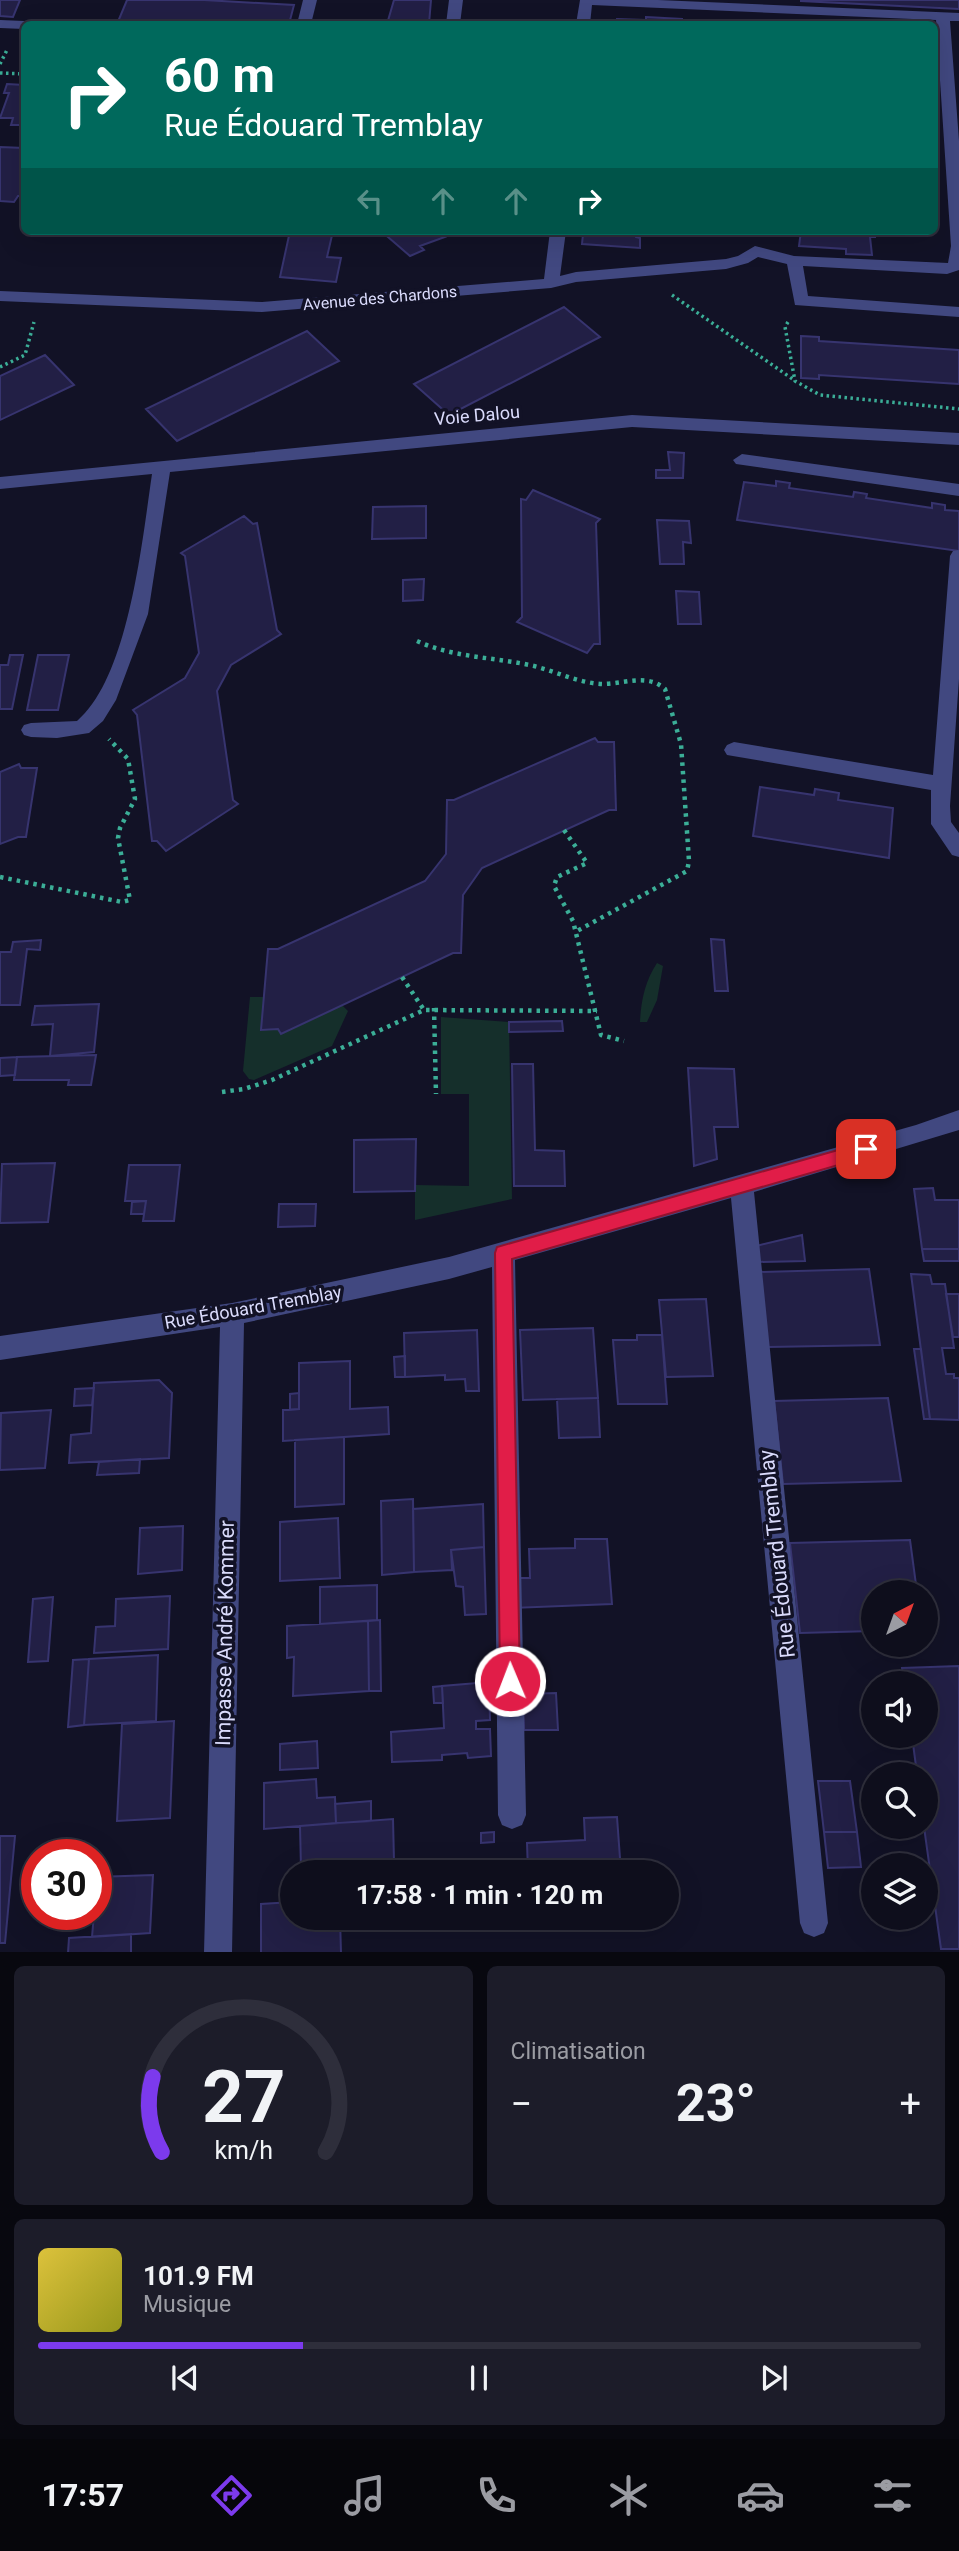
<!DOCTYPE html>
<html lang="fr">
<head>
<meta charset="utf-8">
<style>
	:root { --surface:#0e0e1c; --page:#1c1c29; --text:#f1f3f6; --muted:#9b9ca3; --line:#2e2e3b; --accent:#7c3aed }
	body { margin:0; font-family:Roboto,sans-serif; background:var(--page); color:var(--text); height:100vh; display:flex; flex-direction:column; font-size:26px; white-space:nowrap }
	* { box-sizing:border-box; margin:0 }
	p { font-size:23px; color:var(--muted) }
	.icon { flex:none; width:38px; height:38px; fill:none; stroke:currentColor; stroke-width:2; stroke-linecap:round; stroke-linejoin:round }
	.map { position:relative; height:1952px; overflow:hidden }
	.panel { display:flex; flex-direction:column; gap:14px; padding:14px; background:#08080f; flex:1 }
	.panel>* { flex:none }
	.banner { position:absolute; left:21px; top:21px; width:917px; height:214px; border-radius:10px; box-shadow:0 7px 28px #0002,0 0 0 2px var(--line); background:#00695c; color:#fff; overflow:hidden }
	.needle { width:46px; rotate:41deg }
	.tools { position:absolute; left:861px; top:1580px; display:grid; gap:14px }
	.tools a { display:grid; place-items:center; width:77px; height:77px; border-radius:50%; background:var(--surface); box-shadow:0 7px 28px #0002,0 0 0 2px var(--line); font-size:35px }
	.speed { position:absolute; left:21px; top:1839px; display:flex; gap:14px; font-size:35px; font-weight:700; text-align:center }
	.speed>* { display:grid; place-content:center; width:91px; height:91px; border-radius:50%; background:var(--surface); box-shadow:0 7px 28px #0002,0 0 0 2px var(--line); line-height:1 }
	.speed .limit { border:10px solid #d22; background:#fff; color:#111 }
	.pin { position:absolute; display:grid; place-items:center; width:60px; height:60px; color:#fff; margin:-30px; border-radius:14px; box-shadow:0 4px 10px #0006 }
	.me { position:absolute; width:77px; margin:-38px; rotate:359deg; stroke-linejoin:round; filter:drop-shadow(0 0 5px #0008) }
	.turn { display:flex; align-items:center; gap:24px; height:147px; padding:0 28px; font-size:32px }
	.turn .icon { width:91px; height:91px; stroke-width:2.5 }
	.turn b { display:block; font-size:49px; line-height:60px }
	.lanes { display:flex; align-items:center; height:66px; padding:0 28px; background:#0003; justify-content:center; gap:35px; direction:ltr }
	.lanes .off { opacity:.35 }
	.big { font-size:52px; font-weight:700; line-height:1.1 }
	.panel .card { flex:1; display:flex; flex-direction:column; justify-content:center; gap:10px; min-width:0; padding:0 24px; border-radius:10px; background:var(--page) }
	.panel .dial { align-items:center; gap:0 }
	.dial svg { height:182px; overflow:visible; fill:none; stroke:var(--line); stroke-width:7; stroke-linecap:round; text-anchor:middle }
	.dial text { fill:var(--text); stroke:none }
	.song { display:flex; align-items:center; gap:21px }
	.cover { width:84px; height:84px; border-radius:10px; background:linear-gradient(135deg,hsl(50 70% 55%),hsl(60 70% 35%)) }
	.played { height:7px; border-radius:4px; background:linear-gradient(90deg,var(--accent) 30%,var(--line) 30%) }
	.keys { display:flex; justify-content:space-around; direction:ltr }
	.heat { display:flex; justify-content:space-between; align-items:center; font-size:38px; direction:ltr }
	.panel .tiles { flex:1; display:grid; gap:14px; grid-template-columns:1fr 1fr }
	.card:last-child { grid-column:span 2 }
	.trip { position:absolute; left:280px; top:1860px; width:399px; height:70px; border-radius:35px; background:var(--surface); box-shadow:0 7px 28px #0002,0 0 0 2px var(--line); font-weight:700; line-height:70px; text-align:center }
	.tab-bar { display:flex; height:112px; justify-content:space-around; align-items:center; background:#06060b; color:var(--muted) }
	.tab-bar .icon { width:49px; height:49px }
	.tab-bar .selected { color:var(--accent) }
	.tab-bar b { font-size:32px; color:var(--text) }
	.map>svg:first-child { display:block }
	.green { fill:#152f2b }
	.building { fill:#221f45; stroke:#37346f; stroke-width:2 }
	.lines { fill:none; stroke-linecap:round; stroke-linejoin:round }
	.path-far1 { stroke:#3bae97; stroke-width:3.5; stroke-dasharray:2.5 3.5; stroke-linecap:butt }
	.path { stroke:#3bae97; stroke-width:4.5; stroke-dasharray:3.5 5; stroke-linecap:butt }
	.minor { fill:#414880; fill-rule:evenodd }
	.route { fill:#e11d48; stroke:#92132f; stroke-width:2 }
	.labels { text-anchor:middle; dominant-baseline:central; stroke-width:7; stroke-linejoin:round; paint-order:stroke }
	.far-street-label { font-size:16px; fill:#dadbfc; stroke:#121226 }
	.street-label { font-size:18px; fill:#dadbfc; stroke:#121226 }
	.near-street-label { font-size:21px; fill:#dadbfc; stroke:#121226 }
</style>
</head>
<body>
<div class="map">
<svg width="959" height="1953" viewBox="0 0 959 1953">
	<rect width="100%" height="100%" fill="#121226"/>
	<path class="green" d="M657 963 663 966 657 1000 647 1022H640C641 1001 645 981 657 963Z
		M250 997H264L261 1030 278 1029 342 1005 348 1011 332 1046 254 1080 249 1079 243 1071Z
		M441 1017 509 1022 512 1199 415 1220V1185L469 1186V1094H441Z"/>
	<path class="building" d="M0 0H20L13 17 0 16Z
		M127 0H204L294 5 289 24H117Z
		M394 0H431L429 24H387Z
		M959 0V9L801 1V0Z
		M646 17 682 19V22L723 24H616L617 19 646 20Z
		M7 84 24 85 23 125H11L13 118H0L9 93H4Z
		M0 147 24 148 22 163H24V196H18L14 202 0 201Z
		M290 231H333L327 257 341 258 336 282 280 277Z
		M381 231H437L445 237 420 246 424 250 410 256Z
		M588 231H636V237L640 238V248L582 244 583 234H588Z
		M801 231H875V237H870L872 255 846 254V249L799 246Z
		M564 307 600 337 449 415 414 384Z
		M307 331 339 361 177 441 146 409Z
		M801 336 819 337V341L959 350V384L819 375V379L801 378Z
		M45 355 74 385 0 420V376Z
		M668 452 684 453 683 478H656V470H670Z
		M776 481 790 483 789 488 853 497 854 492 867 494 866 498 932 508V503L945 505V510L959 511V551L737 520 744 482 776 486Z
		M533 490 600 519 596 523 600 644H594L587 653 517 622 522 617 521 499 526 500Z
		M426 506V538L372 539 373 507Z
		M244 516 253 524 257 523 277 630 281 634 231 665 217 691 233 800 238 804 166 851 157 841H152L137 715 133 710 185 678 199 653 185 556 181 553Z
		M657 520 689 521 691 543 683 542 684 564H660Z
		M424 579 423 600 403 601V580Z
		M676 591 699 592 701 624H678Z
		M10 655H23L12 709H0V665H8Z
		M38 655H69L58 710H27Z
		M595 738 598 742H614L616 810H609L482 868 463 895 461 953H453L281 1034 278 1029 261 1030 268 949H278L425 881 446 854 447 800H454Z
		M19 764 21 768H37L26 837H18L0 844V772Z
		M760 787 814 795 815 789 839 793 838 800 893 808 889 858 753 836Z
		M711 939 724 940 728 991H715Z
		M41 940 40 950 27 949 20 1005H0V952H11L13 942Z
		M99 1004 94 1052 50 1056 53 1024 32 1025 35 1006Z
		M562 1021 563 1031 509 1032V1022Z
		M96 1055 91 1085H68L69 1080H14L17 1057Z
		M17 1057 15 1075 0 1076V1058Z
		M512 1064H533L535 1150 564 1151 565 1186H514Z
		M688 1068 734 1069 738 1127H714L717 1159 694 1166Z
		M416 1139 415 1191 354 1192V1140Z
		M55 1163 48 1222 0 1223 2 1164Z
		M129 1165H180L174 1221H143L146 1201H125Z
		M933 1188 935 1200H959V1249H922L914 1189Z
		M146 1201 144 1214H131L132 1202Z
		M279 1204H316L315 1226 278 1227Z
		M802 1235 805 1261 758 1262 756 1246Z
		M922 1249H959V1261H924Z
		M869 1269 880 1345 768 1347 759 1272Z
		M911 1274 930 1275 932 1284H945L954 1348H942L946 1374H954V1378H959V1420L930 1419Z
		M946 1294H959V1337H953Z
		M706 1299 713 1376 666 1377 659 1300Z
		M593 1328 598 1398 523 1400 520 1330Z
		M477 1330 479 1391H466L465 1379 445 1380V1375L405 1377 404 1333Z
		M637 1335H662L667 1404H618L613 1340H637Z
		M914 1349H921L930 1419H924Z
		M405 1356V1377H395L394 1357Z
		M350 1361V1409L388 1407 389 1434 283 1441V1410L299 1409V1363Z
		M159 1380 172 1393 169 1458 69 1463 71 1435 91 1433 94 1383Z
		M94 1388 92 1405 74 1406 75 1389Z
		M299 1393V1409L290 1410V1394Z
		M598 1398 600 1437 559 1438 557 1399Z
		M888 1398 901 1481 783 1484 774 1401Z
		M51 1410 45 1468 0 1470 1 1413Z
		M344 1437V1504L295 1507V1440Z
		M140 1459 139 1473 97 1475 99 1462Z
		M413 1499 414 1572 382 1575 381 1501Z
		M483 1504 484 1547 451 1550 452 1570 414 1572 413 1509Z
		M338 1518 340 1578 280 1581V1522Z
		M183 1526 182 1570 138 1574 140 1528Z
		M575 1539H607L612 1604 512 1608V1578H530L529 1549 575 1548Z
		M910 1540 917 1592H873V1631L800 1633 790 1543Z
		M484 1547 486 1614 465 1615 463 1587 456 1586 451 1550Z
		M377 1585V1620L320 1624V1587Z
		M170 1596 168 1649 94 1653 96 1627 115 1626 116 1599Z
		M53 1597 48 1661 28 1662 33 1599Z
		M380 1620 381 1691H369L368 1621Z
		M368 1621 369 1691 293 1696 294 1657 287 1658V1626Z
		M158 1655 156 1721 84 1725 89 1659Z
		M89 1659 84 1725 68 1727 73 1660Z
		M959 1666V1949H941L924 1827 926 1774H917L912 1736H926V1684H904L902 1668Z
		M489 1682 490 1720 476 1721V1729H490L491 1756 468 1758 467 1753 442 1755V1760L392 1762 391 1732 444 1728 442 1686Z
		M442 1686 443 1703H434L433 1687Z
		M556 1693 558 1730H524L523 1694Z
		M174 1721 170 1818 117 1821 122 1724Z
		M317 1741 318 1768 280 1770V1744Z
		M316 1779 317 1798 335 1797 336 1823 264 1829V1783Z
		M818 1781H850L857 1832H824Z
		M371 1801V1821L336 1823 335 1804Z
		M617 1817 621 1872H528L527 1843 585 1840 584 1818Z
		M393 1819 394 1861 301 1869 300 1826Z
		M494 1832V1842L481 1843V1833Z
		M824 1832H857L861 1867 828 1868Z
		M0 1836H15L5 1943H0Z
		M153 1875 150 1933 92 1937 94 1914H96V1877Z
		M292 1902V1918H340L341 1953H261V1904Z
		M531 1918H625V1919L531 1923Z
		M131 1934V1953H68L69 1938Z"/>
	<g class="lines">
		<path class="path-far1" d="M0 64 8 48
			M0 73 24 74
			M672 295 794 380
			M788 322 785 327 795 381 820 395 959 409
			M0 367 25 355 34 322"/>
		<path class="path" d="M417 641C454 658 495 657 534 666 557 672 579 683 602 684 624 684 647 673 665 689L681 744 689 861 687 871 577 931
			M564 830 587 863 557 877 554 886 573 921 601 1035 624 1041
			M0 877 122 902 130 900 118 838 120 828 135 799 128 759 109 739
			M402 977 424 1010
			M434 1008 436 1094
			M222 1092 244 1089 272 1080 424 1010 597 1011"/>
		<path class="minor" d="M303 0H317L311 24H297Z
			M449 0H463L460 24H446Z
			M580 0H658L959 13V21H950L959 141V270L947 274 803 266 808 296 959 307V317L795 305 787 264 758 257 748 263 726 269 576 282 551 288 262 312 0 301V291L262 302 544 279 550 231H566L560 276 576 272 726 259 738 256 755 246 794 256 948 263 951 246 936 20 592 5 590 24H576Z
			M0 20 24 21 31 24H24V29L0 28Z
			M632 415 959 433V445L632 427 170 472 148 614 116 700 103 721 89 733 57 738 31 737 24 735 21 730 24 725 31 723 77 721C129 677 142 541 152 474L0 489V477Z
			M742 454 959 484V496L736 464 733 460Z
			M959 550V679L950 806 951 822 959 833V857L952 855 931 824V790L727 755 724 750 727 745 734 742 933 775 950 556 953 551Z
			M959 1110V1130L754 1192 828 1923 824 1933 814 1937 804 1933 800 1923 731 1198 515 1260 526 1815 522 1825 512 1829 502 1825 498 1815 492 1267 449 1279 244 1323 232 1953H204L220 1327 0 1360V1336L232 1303 449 1257 916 1125Z"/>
	</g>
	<path class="route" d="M866 1142 872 1144 875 1149 872 1155 866 1157 512 1259 520 1681 517 1688 510 1691 503 1688 500 1681 495 1253 497 1247Z"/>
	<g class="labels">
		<g class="far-street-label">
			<text transform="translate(380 298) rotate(-5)">Avenue des Chardons</text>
		</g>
		<g class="street-label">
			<text transform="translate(477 415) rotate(-5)">Voie Dalou</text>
			<text transform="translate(253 1307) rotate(-10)">Rue Édouard Tremblay</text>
		</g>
		<g class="near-street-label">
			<text transform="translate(777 1554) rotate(-96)">Rue Édouard Tremblay</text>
			<text transform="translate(225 1633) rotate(-89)">Impasse André Kommer</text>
		</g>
	</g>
</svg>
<div class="tools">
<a><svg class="needle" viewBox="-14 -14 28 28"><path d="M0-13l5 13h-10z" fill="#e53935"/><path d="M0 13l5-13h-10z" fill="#9b9ca3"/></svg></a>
<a><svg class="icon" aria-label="sound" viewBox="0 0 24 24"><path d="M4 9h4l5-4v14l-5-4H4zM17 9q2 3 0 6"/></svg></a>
<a><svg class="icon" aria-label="search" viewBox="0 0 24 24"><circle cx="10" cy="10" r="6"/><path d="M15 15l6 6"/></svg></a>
<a><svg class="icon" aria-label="layers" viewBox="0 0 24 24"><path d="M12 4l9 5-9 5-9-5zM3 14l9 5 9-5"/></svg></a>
</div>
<div class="speed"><div class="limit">30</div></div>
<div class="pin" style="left:866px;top:1149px;background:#d93025"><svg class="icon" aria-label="arrive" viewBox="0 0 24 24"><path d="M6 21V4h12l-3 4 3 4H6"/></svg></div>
<svg class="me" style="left:510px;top:1681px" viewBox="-20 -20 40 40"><circle r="17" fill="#e11d48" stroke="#fff" stroke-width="3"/><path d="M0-11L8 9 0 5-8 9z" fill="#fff"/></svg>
<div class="trip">17:58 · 1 min · 120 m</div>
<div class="banner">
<div class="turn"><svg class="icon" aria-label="right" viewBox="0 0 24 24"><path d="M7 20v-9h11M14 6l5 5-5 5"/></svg><div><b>60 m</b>Rue Édouard Tremblay</div></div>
<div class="lanes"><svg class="icon off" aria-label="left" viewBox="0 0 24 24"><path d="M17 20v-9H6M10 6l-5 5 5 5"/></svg><svg class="icon off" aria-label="ahead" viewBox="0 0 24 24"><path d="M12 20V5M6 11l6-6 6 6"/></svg><svg class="icon off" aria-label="ahead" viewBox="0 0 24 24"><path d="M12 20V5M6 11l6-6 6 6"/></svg><svg class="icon" aria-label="right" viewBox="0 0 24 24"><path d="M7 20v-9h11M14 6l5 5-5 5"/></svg></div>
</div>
</div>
<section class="panel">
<div class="tiles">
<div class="card dial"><svg viewBox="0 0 100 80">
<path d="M14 69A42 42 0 1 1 86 69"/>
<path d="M14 69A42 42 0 0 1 10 36" stroke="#7c3aed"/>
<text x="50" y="56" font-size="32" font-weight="700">27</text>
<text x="50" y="72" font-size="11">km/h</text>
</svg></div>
<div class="card"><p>Climatisation</p>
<div class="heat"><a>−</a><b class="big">23°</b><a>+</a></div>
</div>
<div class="card">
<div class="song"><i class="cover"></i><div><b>101.9 FM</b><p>Musique</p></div></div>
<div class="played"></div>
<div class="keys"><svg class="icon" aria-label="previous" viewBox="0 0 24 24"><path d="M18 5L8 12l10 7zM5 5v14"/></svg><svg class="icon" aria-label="pause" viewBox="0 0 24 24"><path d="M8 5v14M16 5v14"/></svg><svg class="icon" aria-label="next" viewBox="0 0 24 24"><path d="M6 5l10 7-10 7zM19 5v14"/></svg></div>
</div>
</div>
</section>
<nav class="tab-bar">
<b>17:57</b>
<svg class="icon selected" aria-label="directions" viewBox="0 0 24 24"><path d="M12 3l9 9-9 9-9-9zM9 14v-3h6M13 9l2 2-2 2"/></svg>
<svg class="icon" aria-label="music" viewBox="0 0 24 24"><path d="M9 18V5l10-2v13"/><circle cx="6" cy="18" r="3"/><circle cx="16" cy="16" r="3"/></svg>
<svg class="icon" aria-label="phone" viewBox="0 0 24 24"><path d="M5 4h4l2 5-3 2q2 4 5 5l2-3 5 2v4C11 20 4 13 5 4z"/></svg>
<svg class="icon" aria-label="climate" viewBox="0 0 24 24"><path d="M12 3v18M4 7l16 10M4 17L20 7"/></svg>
<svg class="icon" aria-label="car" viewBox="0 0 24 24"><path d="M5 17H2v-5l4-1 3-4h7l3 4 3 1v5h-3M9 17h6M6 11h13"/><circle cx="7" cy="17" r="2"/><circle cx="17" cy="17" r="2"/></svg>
<svg class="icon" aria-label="filters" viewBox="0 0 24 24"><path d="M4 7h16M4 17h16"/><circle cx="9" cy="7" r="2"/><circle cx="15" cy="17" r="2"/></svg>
</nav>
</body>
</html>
